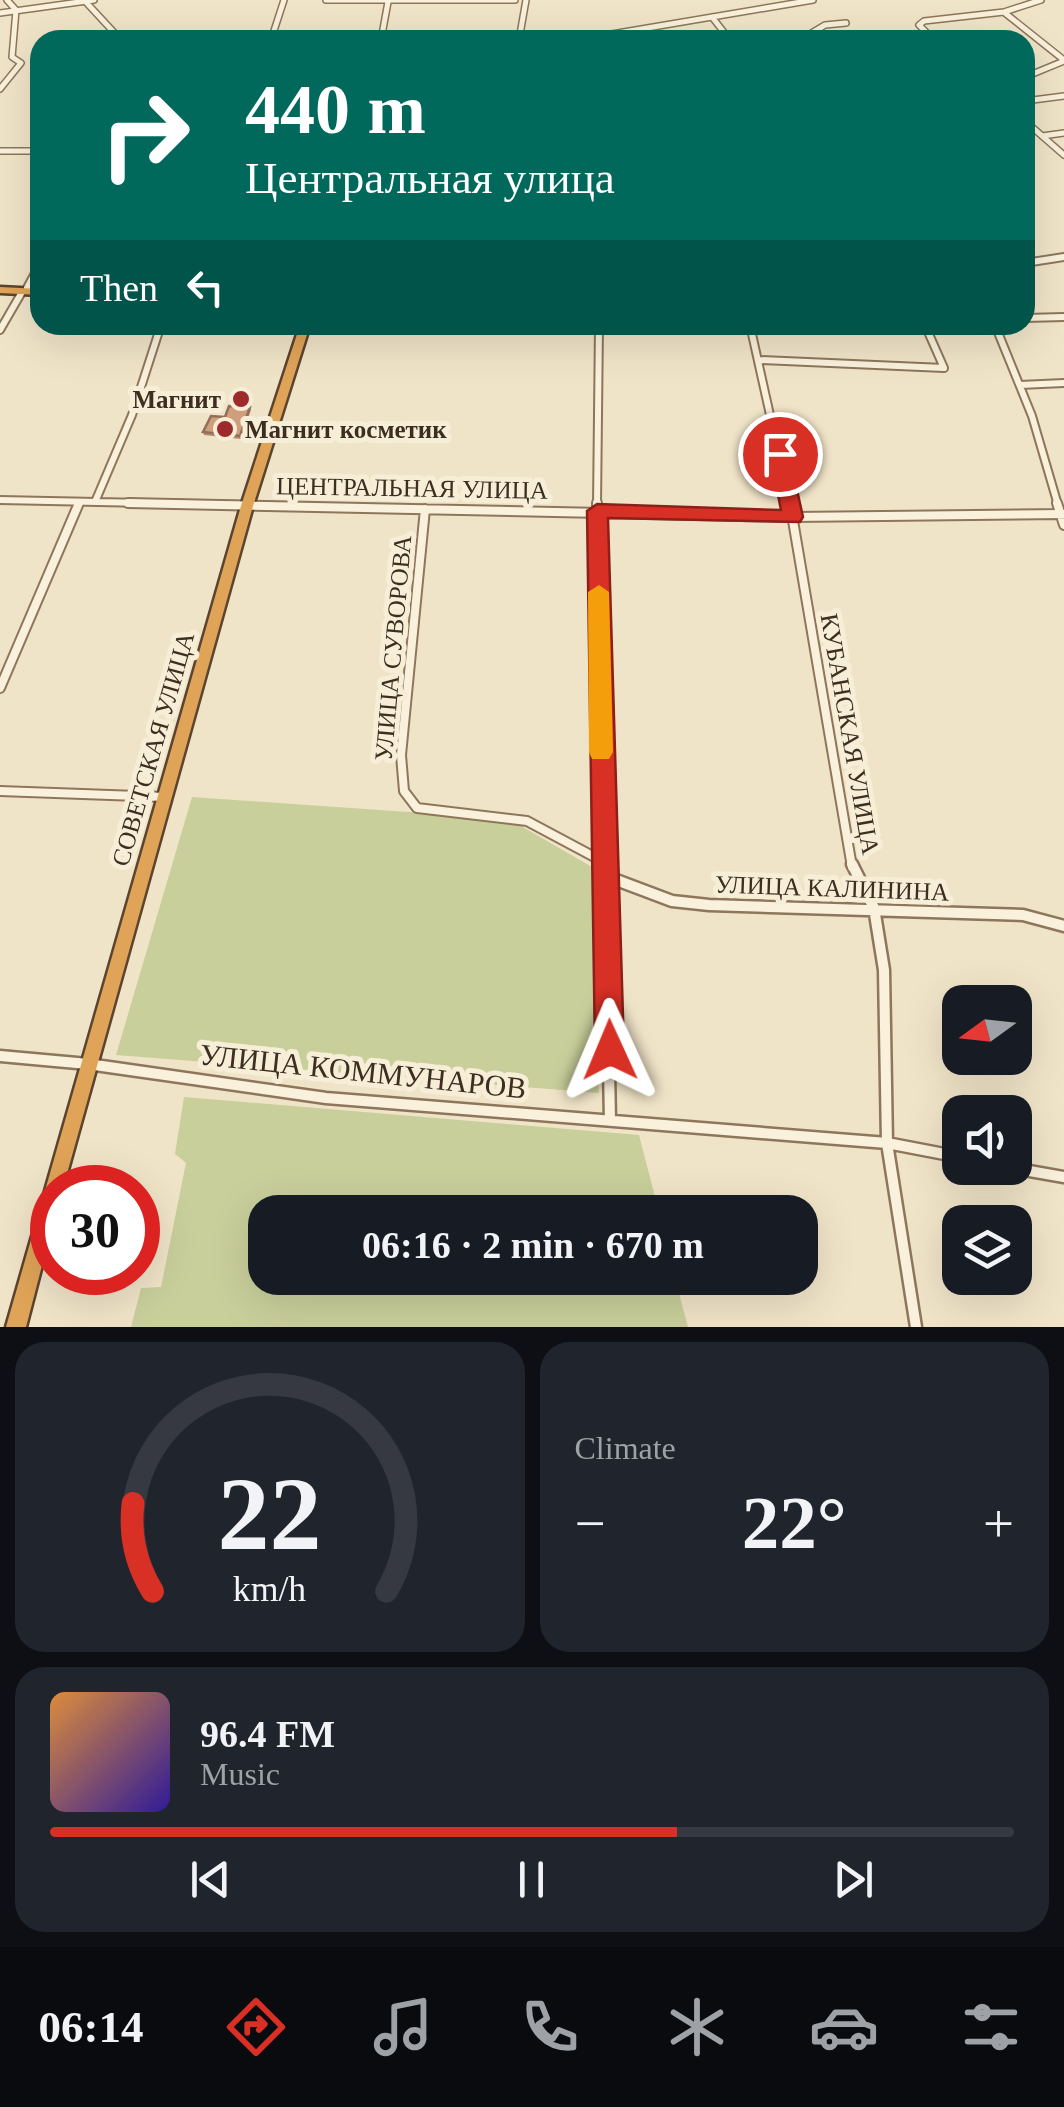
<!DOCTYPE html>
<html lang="en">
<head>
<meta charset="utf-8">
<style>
	:root { --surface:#171b24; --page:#20242c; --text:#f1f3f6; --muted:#9ea1a6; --line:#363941; --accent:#d93025 }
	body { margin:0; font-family:Georgia,serif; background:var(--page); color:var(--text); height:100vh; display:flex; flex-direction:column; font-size:38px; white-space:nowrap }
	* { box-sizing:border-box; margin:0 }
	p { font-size:32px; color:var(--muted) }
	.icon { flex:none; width:55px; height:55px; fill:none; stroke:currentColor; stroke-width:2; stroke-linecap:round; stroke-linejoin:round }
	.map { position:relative; height:1327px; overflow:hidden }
	.drawer { display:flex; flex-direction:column; gap:15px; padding:15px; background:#0d0f14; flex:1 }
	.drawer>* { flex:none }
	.top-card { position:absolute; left:30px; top:30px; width:1005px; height:305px; border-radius:30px; box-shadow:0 10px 40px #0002; background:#00695c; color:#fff; overflow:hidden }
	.needle { width:65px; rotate:255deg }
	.controls { position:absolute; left:942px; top:985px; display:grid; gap:20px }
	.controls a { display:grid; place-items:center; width:90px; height:90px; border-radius:20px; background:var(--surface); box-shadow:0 10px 40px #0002; font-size:50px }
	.speed { position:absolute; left:30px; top:1165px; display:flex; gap:20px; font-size:50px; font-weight:700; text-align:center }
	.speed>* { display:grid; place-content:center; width:130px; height:130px; border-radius:50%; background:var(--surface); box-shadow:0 10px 40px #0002; line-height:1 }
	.speed .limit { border:15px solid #d22; background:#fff; color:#111 }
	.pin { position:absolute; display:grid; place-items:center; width:85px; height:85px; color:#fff; margin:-42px; border:5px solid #fff; border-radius:50%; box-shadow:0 2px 10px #0007 }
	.me { position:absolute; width:110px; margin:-55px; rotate:359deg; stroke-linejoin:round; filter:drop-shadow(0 0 8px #0008) }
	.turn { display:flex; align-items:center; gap:35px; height:210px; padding:0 50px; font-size:45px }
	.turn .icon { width:130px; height:130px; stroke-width:2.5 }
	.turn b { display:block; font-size:70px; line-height:85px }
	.then { display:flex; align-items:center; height:95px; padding:0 50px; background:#0003; gap:20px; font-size:38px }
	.big { font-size:75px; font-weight:700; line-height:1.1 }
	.drawer .widget { flex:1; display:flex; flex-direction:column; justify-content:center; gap:15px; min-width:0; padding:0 35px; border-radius:30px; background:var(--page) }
	.drawer .dial { align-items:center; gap:0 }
	.dial svg { height:260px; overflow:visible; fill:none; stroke:var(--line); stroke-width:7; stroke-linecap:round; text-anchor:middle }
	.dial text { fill:var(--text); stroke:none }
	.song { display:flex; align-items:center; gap:30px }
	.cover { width:120px; height:120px; border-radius:15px; background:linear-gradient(135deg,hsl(30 70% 55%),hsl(250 70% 35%)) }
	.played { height:10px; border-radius:5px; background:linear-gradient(90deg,var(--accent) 65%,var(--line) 65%) }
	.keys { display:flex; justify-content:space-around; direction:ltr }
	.heat { display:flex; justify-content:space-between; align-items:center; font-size:55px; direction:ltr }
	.drawer .tiles { flex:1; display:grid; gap:15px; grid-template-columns:1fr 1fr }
	.widget:last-child { grid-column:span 2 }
	.trip { position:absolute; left:248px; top:1195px; width:570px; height:100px; border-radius:30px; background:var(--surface); box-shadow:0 10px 40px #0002; font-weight:700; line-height:100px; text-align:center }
	.menu { display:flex; height:160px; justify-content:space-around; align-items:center; background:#090b0e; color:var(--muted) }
	.menu .icon { width:70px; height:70px }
	.menu .selected { color:var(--accent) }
	.menu b { font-size:45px; color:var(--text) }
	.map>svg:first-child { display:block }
	.green { fill:#c9cf9b }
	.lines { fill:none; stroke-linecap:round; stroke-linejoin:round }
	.street-far3-casing { stroke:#8d765c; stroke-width:8 }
	.street-far2-casing { stroke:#8d765c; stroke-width:10 }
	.street-far1-casing { stroke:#8d765c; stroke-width:12 }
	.street-casing { stroke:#8d765c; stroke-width:15 }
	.highway-casing { stroke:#5b4430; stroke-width:5 }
	.street-far3 { stroke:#faf1dc; stroke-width:5 }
	.street-far2 { stroke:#faf1dc; stroke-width:6 }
	.street-far1 { stroke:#faf1dc; stroke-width:8 }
	.street { stroke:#faf1dc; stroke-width:10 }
	.highway { fill:#e0a458; fill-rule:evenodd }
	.wall { fill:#b2896c }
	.building { fill:#cf9f7d; stroke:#916f58; stroke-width:2.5 }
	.route { fill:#d93025; stroke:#8d1f18; stroke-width:2.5 }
	.slow { fill:#f59e0b }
	.poi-dot { fill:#9e2a2b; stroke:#f7eed8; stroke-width:4 }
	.labels { text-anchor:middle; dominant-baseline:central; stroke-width:10; stroke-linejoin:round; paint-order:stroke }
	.poi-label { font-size:25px; font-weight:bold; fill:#3d2e20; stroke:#f7eed8; text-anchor:end }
	.street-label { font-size:25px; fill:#3d2e20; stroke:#f7eed8 }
	.near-street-label { font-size:30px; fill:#3d2e20; stroke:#f7eed8 }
</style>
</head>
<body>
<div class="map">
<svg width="1064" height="1327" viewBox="0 0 1064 1327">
	<rect width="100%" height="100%" fill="#f0e4c8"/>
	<path class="green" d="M192 797 509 819 592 867 599 1093 116 1055Z
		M184 1097 639 1135 659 1212H265V1278H675L688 1327H131L141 1288 161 1287 186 1163 175 1154Z"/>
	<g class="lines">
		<defs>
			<path id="street-far3" d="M84 0 121 40
				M326 0H515
				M0 13 94 0
				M1005 13 1064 60
				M712 17 730 40
				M271 40 284 0
				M381 40 388 2
				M519 40 526 0
				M576 40 813 0
				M800 40 825 25 846 23
				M934 40 919 25 924 21 1004 12 1041 0
				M1025 77 1064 61
				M0 89 21 63 12 57 16 10 7 0
				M1025 101 1064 96
				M1025 121 1064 155
				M1042 136 1064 133
				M0 151H40"/>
			<path id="street-far2" d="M1025 263 1064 257
				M27 288 40 264
				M1025 318 1064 317
				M750 325 790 505
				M995 325 1032 416 1058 505
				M0 330 22 292
				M760 360 944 368 925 325
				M1020 385 1064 383
				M0 500 244 505
				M95 502 132 415 161 325
				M597 505 599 325"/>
			<path id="street-far1" d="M128 503 793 517 1064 514
				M597 503 605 867
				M790 503 852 867
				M1057 503 1064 525
				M425 509 401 755 404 791 417 808 527 821 602 861
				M0 688 79 503
				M0 791 165 797"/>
			<path id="street" d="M605 864 610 1120
				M852 864 874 908 884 970 887 1143 916 1327
				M603 875 672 901 709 905 1023 915 1064 926
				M0 1056 88 1064 326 1098 887 1143 960 1157
				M1012 1168 1064 1177"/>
			<path id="highway" d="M0 287 40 289V295L0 293Z
				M300 325H310L253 506 63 1188H52V1227L26 1327H6L241 506Z"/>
		</defs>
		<use href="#street-far3" class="street-far3-casing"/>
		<use href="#street-far2" class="street-far2-casing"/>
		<use href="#street-far1" class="street-far1-casing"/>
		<use href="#street" class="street-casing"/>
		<use href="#highway" class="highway-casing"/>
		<use href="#street-far3" class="street-far3"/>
		<use href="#street-far2" class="street-far2"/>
		<use href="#street-far1" class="street-far1"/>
		<use href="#street" class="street"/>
		<use href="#highway" class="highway"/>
	</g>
	<path class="wall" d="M250 407 251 410 241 439 204 435 203 432 225 417Z"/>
	<path class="building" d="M229 406 250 407 240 436 203 432 211 416 225 417Z"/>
	<path class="route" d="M780 448 789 454 803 517 800 522 608 518 624 1050 620 1060 610 1064 599 1060 595 1050 587 511 597 504 781 510 770 454Z"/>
	<path class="slow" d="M599 585 609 592 613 752 609 759H592L589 752 588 592Z"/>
	<g class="poi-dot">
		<circle cx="241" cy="399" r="10"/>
		<circle cx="225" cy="429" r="10"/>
	</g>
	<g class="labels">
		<g class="poi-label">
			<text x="221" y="399">Магнит</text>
			<text x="245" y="429" text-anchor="start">Магнит косметик</text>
		</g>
		<g class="street-label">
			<text transform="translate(412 488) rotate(1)">ЦЕНТРАЛЬНАЯ УЛИЦА</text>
			<text transform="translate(393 648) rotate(-85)">УЛИЦА СУВОРОВА</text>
			<text transform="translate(850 734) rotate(80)">КУБАНСКАЯ УЛИЦА</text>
			<text transform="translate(153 749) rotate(-74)">СОВЕТСКАЯ УЛИЦА</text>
			<text transform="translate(832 888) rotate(2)">УЛИЦА КАЛИНИНА</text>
		</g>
		<g class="near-street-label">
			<text transform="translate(363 1071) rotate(6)">УЛИЦА КОММУНАРОВ</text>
		</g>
	</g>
</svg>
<div class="controls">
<a><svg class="needle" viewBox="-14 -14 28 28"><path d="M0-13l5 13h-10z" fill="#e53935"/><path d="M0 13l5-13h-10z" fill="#9ea1a6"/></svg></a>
<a><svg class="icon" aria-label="sound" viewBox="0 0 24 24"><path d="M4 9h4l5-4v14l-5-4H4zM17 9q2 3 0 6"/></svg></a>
<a><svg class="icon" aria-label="layers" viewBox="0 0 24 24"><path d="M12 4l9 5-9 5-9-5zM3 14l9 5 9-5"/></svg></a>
</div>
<div class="speed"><div class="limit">30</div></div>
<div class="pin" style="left:780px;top:454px;background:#d93025"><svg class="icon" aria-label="arrive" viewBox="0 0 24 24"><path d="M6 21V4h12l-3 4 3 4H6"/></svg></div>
<svg class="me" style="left:610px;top:1050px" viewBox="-20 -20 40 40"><path d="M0-17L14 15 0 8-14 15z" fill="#d93025" stroke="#fff" stroke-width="4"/></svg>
<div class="trip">06:16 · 2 min · 670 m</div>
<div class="top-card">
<div class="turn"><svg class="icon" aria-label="right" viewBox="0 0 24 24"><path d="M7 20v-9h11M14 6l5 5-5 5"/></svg><div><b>440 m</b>Центральная улица</div></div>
<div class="then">Then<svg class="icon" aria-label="left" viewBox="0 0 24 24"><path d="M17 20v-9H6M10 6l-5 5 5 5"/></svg></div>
</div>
</div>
<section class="drawer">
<div class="tiles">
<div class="widget dial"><svg viewBox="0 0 100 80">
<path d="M14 69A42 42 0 1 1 86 69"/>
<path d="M14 69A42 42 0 0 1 8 42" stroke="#d93025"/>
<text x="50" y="56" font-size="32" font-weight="700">22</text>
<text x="50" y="72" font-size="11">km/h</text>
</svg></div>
<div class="widget"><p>Climate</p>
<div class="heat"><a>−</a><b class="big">22°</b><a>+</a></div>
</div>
<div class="widget">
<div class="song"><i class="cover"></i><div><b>96.4 FM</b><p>Music</p></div></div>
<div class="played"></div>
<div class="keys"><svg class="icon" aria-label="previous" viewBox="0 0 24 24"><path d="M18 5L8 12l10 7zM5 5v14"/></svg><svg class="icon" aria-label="pause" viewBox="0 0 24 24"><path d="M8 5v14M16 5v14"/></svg><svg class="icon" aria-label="next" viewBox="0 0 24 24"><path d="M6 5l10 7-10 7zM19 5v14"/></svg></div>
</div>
</div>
</section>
<nav class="menu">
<b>06:14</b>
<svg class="icon selected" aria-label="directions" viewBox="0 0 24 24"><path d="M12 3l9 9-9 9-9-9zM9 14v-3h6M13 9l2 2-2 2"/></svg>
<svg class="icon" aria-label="music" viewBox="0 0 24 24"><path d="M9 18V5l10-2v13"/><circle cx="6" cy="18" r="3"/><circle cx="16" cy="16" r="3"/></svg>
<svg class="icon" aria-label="phone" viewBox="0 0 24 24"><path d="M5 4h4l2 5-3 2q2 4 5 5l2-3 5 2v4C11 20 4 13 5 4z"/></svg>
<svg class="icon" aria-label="climate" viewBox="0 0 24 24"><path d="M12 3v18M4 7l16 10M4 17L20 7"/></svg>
<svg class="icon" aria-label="car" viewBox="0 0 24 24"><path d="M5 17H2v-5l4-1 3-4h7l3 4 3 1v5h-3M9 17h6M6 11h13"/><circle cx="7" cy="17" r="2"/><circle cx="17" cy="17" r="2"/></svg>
<svg class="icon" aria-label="filters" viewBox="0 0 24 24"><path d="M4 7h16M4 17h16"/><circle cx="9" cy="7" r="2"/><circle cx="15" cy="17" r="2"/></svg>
</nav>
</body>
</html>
